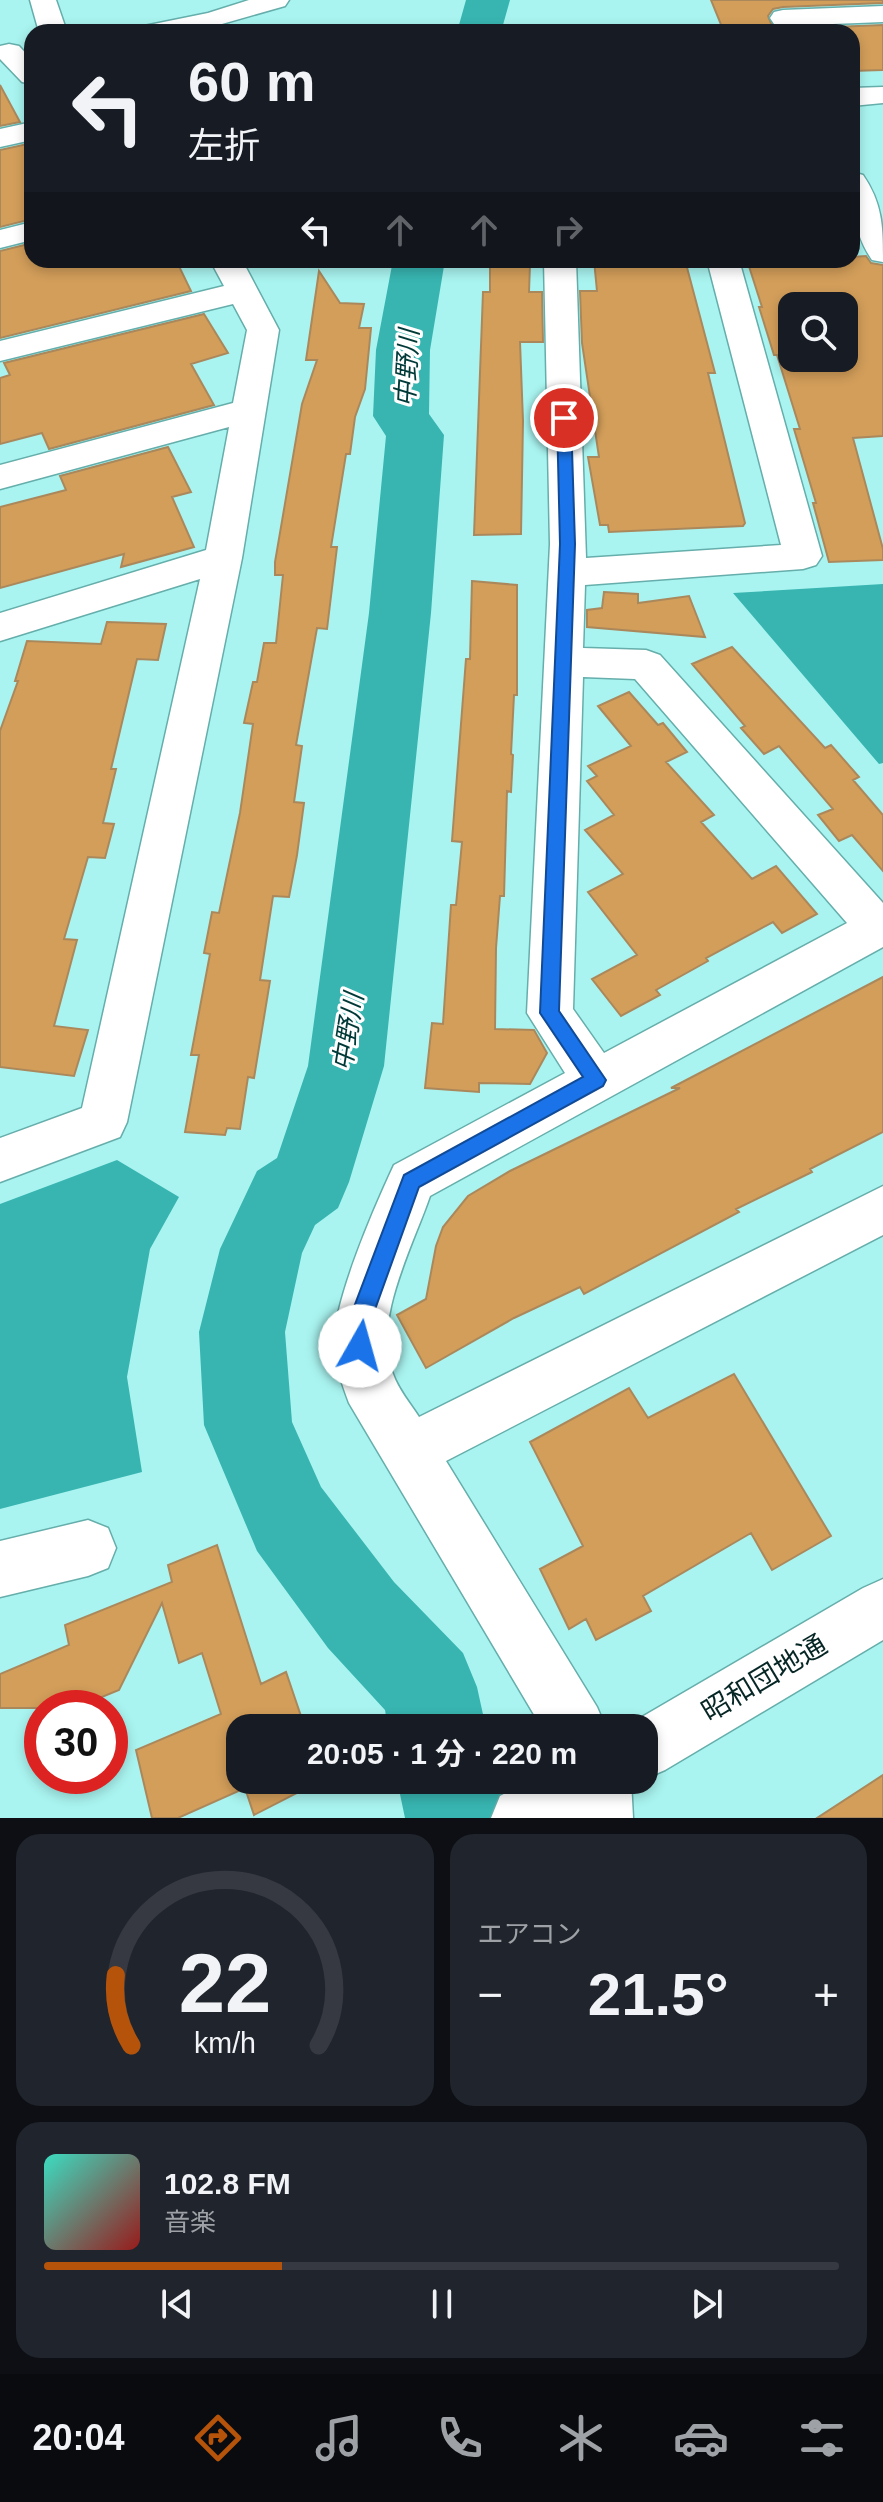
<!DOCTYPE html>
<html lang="ja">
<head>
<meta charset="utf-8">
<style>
	:root { --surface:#171b24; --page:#20242c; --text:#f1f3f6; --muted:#9ea1a6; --line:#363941; --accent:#b45309 }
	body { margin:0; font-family:Helvetica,"Noto Sans JP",sans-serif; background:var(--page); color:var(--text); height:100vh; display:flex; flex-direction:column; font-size:30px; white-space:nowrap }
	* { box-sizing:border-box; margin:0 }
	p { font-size:26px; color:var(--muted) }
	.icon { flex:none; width:44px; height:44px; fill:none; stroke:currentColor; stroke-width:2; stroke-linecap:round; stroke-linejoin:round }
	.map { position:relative; height:1818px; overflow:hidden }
	.drawer { display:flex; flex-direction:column; gap:16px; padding:16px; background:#0d0f14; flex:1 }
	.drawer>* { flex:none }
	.banner { position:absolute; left:24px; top:24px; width:836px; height:244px; border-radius:24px; box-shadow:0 4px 12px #0003; background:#171b24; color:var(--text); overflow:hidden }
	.controls { position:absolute; left:778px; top:292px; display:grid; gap:16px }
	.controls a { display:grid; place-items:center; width:80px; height:80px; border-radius:16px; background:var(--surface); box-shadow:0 4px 12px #0003; font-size:40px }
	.speed { position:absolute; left:24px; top:1690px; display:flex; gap:16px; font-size:40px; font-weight:700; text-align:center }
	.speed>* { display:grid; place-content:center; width:104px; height:104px; border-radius:50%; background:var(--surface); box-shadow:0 4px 12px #0003; line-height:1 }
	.speed .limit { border:12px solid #d22; background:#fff; color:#111 }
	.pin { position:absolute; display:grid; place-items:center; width:68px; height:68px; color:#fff; margin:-34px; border:4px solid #fff; border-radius:50%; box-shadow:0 2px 8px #0007 }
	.me { position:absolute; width:88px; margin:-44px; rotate:7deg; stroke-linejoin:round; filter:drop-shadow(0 0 6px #0008) }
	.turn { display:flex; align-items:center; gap:28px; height:168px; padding:0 32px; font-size:36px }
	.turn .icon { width:104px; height:104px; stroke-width:2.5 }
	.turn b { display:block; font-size:56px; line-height:68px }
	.lanes { display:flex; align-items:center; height:76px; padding:0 32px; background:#0003; justify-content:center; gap:40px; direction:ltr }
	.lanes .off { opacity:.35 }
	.big { font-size:60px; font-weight:700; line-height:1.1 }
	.drawer .tile { flex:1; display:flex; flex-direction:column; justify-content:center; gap:12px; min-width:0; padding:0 28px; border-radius:24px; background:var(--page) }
	.drawer .dial { align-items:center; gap:0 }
	.dial svg { height:208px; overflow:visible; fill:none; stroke:var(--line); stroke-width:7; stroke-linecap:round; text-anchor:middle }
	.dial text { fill:var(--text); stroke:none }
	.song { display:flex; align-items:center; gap:24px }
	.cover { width:96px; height:96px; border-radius:12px; background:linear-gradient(135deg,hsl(170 70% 55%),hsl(0 70% 35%)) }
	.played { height:8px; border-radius:4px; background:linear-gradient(90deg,var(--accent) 30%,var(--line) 30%) }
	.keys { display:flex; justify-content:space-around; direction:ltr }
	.heat { display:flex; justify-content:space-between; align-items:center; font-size:44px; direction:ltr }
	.drawer .tiles { flex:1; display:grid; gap:16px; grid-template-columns:1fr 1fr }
	.tile:last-child { grid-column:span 2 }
	.trip { position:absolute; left:226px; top:1714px; width:432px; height:80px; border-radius:24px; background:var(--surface); box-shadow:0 4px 12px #0003; font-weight:700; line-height:80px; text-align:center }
	.tab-bar { display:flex; height:128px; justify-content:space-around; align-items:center; background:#090b0e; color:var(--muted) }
	.tab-bar .icon { width:56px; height:56px }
	.tab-bar .selected { color:var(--accent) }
	.tab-bar b { font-size:36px; color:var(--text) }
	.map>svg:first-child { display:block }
	.water { fill:#38b5b1 }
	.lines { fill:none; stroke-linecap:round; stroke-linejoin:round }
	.river { fill:#38b5b1; fill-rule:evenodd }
	.building { fill:#d39e5a; stroke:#ab885c; stroke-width:2; fill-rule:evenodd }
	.minor-casing { stroke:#65aeab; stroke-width:3 }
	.minor { fill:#fff; fill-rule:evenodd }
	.route { fill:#1a73e8; stroke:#114b97; stroke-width:2 }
	.labels { text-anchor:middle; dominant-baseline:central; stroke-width:6; stroke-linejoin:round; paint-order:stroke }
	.water-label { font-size:26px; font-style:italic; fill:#003a38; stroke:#fff }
	.near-street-label { font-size:28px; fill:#072726; stroke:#fff }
</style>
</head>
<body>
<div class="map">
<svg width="883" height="1818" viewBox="0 0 883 1818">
	<rect width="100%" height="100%" fill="#a9f4f0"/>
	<path class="water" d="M883 584V763L879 764 733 593Z
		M117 1160 179 1197 150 1249 127 1377 142 1472 0 1509V1204Z"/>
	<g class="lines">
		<path class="river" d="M466 0H510L501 32H457Z
			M393 260H445L430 350 429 414 444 435 431 613 384 1066 349 1182 338 1208 315 1225 302 1253 285 1332 292 1422 321 1487 394 1582 463 1653 477 1687 486 1728H388L385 1710 328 1648 257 1551 204 1425 199 1332 220 1249 257 1171 277 1158 308 1066 369 613 386 436 373 416 376 350Z
			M397 1780H497L505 1818H405Z"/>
	</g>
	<path class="building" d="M711 0H883V3L783 7 773 9 768 16 772 26 783 29 883 25V70L852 71V32H724Z
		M0 85 20 122 0 126Z
		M32 143V219L0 227V150Z
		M32 243V260H176L191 291 0 338V251Z
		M866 256 871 263 883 265V436L853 438 883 549V560L829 562 813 503H816L794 429H800L777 355H774L759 307H762L747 260H852V257ZM792 306H844V358H792Z
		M594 260H685L715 373H708L745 523 743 526 609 532 608 525H600L588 457H599L582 343 580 291H597Z
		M490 264H530L529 292H542L543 342H520L523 421 521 534 474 535 483 292H490Z
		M319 271 340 303 364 304 359 328H371L365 389 355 417 350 454H346L331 547H337L327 629 317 628 296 745 302 746 294 802 304 803 297 855 289 897 273 896 260 980 270 981 254 1078 248 1077 240 1129 227 1128 225 1135 185 1132 199 1055H191L210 954 204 953 212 912 219 913 240 813 253 724 244 723 253 682H257L264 643H276L283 575H275V562L302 404 317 360H306Z
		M204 314 228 353 191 364 214 405 49 449 42 433 0 444V378L10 375 4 363Z
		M168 447 191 492 172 497 194 547 121 567 124 554 0 588V507L66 490 60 476Z
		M472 581 517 585V695H514L511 754 513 755 511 792 507 791 504 896H500L496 948 495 1029 534 1030 547 1053 530 1084 479 1083V1092L425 1088 432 1023 443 1024 451 905H456L462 842 452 841 466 659H470Z
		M604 592 638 594V603L689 596 705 637 587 627V610L602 608Z
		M107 622 166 624 158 660 137 659 111 769H116L103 823 114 824 105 858 88 857 64 939 77 940 54 1026 88 1030 74 1076 0 1067V731L18 681H15L27 641 101 644Z
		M732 647 825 748 831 745 859 777 853 780 883 815V871L852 835 839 841 818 815 833 809 779 746 764 754 741 728 745 726 692 664Z
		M629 692 658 725 663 723 687 752 666 762 714 815 701 822 752 879 776 866 817 914 782 933 773 922 706 958 708 961 656 990 660 995 621 1016 592 979 637 955 588 892 623 874 585 830 614 815 587 781 597 776 588 766 631 746 598 706Z
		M883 977V1132L810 1169 812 1172 736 1209 739 1212 584 1294 580 1287 514 1318 426 1368 397 1315 426 1299 436 1246 443 1227 468 1196 510 1171 680 1088H671Z
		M734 1374 831 1536 772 1570 751 1533 643 1596 651 1611 596 1640 586 1619 569 1629 540 1569 583 1546 530 1442 629 1388 648 1418Z
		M217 1545 261 1684 286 1672 305 1728H240V1780H322L254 1815 245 1788 178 1818H152L136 1750 221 1714 202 1653 179 1663 162 1603 119 1690 75 1708H0V1674L69 1645 65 1625 172 1582 168 1565Z
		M883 1775V1818H817Z"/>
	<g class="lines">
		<defs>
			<path id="minor" d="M30 0H56L67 32H39Z
				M249 0H289L285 6 194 32H140L144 26 208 13Z
				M883 6V22L783 26 774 24 770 18 774 12 783 10Z
				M9 44 19 46 32 60V84L22 82 0 59V46Z
				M883 87V103L852 106V88Z
				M32 122V140L0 147V129Z
				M852 172 863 175C883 204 883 228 883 262L872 260C853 232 852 204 852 172Z
				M32 222V240L0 248V230Z
				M210 260H242L279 330 242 558 127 1122 120 1137 0 1182V1138L82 1108 200 579 0 641V613L206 550 229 427 0 489V465L233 403 247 330 233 304 0 361V341L224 286Z
				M544 260H576L586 558 781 545 707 260H739L822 556 816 565 803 569 585 585 583 648 646 650 660 655 883 903V947L430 1196C413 1246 371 1323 393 1374 398 1389 410 1403 419 1417L883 1186V1235L446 1461 597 1707 606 1728H542L349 1403C342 1384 334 1362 334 1342 335 1298 374 1208 394 1165L565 1073 527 1013 550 544ZM583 677 635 679 847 923 604 1053 573 1009Z
				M88 1520 108 1528 116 1548 108 1568 88 1576 0 1597V1541Z
				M883 1579V1640L665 1770 644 1779V1728H623L863 1588Z
				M530 1780H631L633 1818H491L500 1796Z"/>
		</defs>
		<use href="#minor" class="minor-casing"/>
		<use href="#minor" class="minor"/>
	</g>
	<path class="route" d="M564 413 571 418 575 544 559 1011 606 1080 603 1086 419 1187 373 1315 368 1353 360 1356 353 1353 350 1346 351 1315 404 1175 583 1077 540 1013 560 544 557 418Z"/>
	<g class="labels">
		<g class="water-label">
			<text transform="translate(407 368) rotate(-87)">中野川</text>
			<text transform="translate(348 1032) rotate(-81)">中野川</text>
		</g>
		<g class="near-street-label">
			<text transform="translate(764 1678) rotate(-31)">昭和団地通</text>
		</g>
	</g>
</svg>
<div class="controls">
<a><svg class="icon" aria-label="search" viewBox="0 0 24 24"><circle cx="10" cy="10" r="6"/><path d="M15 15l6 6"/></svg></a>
</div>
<div class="speed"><div class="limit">30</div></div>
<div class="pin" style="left:564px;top:418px;background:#d93025"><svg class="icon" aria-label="arrive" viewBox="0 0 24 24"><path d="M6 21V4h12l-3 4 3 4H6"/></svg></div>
<svg class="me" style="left:360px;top:1346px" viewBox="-20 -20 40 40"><circle r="19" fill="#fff"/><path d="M0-13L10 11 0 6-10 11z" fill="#1a73e8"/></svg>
<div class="trip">20:05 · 1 分 · 220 m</div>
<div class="banner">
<div class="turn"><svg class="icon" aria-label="left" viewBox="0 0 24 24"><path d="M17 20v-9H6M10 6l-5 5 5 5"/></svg><div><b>60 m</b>左折</div></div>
<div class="lanes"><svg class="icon" aria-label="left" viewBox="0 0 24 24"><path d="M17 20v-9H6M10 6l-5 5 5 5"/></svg><svg class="icon off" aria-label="ahead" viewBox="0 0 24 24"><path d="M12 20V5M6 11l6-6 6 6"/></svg><svg class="icon off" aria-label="ahead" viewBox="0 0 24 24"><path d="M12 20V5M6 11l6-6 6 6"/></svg><svg class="icon off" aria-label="right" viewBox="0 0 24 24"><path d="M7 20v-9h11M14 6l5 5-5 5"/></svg></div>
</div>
</div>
<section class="drawer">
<div class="tiles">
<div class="tile dial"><svg viewBox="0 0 100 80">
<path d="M14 69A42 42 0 1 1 86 69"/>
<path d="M14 69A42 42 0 0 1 8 42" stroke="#b45309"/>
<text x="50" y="56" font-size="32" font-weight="700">22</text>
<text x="50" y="72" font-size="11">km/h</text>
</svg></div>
<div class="tile"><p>エアコン</p>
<div class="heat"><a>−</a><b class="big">21.5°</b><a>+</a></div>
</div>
<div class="tile">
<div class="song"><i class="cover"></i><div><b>102.8 FM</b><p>音楽</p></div></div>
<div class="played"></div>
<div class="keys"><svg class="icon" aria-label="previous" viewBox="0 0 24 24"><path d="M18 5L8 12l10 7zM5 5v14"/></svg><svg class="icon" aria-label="pause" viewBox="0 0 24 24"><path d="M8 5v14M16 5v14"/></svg><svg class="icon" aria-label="next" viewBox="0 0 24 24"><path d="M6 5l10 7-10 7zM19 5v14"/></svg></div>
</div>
</div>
</section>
<nav class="tab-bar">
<b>20:04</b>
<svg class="icon selected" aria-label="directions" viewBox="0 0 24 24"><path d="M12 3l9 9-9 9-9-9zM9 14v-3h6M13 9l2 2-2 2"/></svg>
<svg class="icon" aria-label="music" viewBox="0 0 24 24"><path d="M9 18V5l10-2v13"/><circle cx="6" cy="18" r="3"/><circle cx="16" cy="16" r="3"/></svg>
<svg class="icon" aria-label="phone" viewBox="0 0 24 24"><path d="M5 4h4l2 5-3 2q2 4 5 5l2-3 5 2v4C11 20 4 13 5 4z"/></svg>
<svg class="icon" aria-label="climate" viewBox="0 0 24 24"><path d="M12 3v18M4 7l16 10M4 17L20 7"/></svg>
<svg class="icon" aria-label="car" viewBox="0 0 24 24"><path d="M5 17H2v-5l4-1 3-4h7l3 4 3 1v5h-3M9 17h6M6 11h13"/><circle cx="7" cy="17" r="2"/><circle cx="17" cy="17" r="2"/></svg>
<svg class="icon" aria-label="filters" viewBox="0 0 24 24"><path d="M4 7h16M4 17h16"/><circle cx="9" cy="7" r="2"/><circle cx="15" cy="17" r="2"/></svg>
</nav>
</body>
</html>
